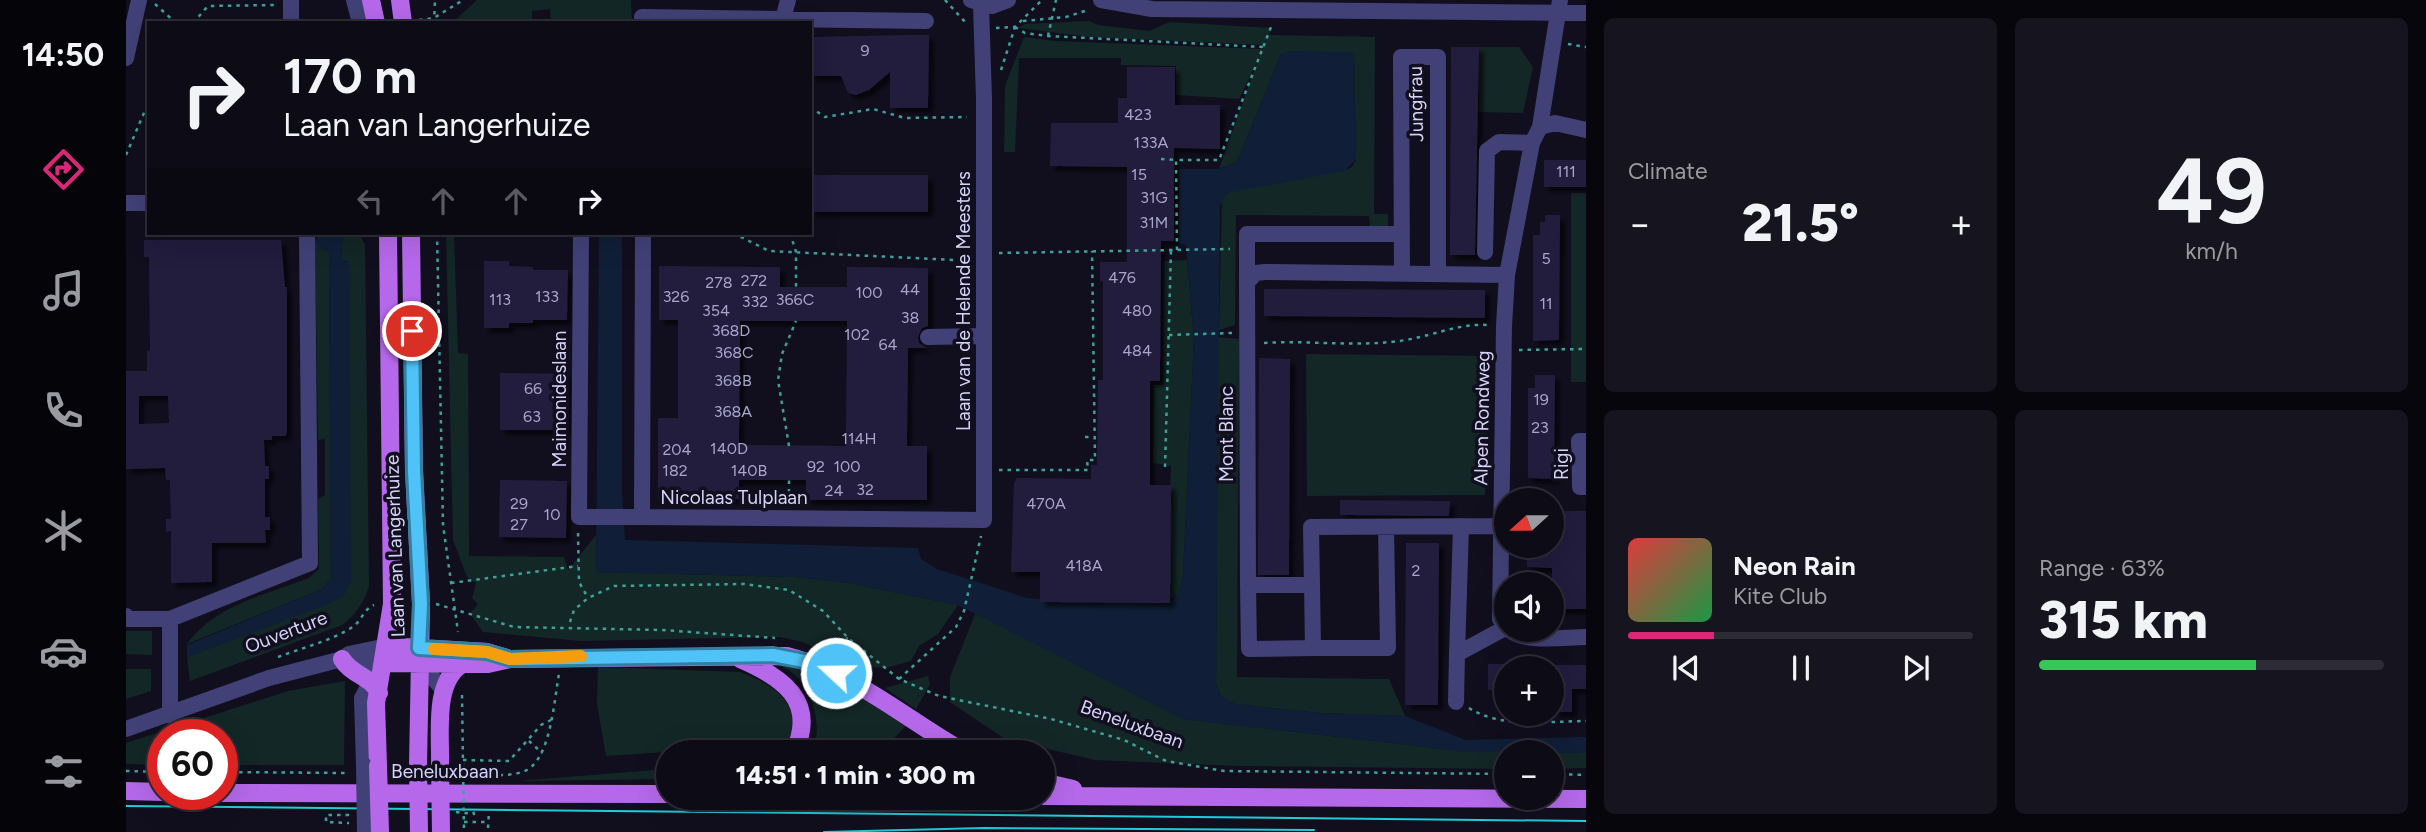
<!DOCTYPE html>
<html lang="en">
<head>
<meta charset="utf-8">
<style>
	:root { --surface:#0d0b16; --page:#16141f; --text:#f1f3f6; --muted:#9a9ba1; --line:#2d2b35; --accent:#db2777 }
	body { margin:0; font-family:Figtree,sans-serif; background:var(--page); color:var(--text); height:100vh; display:flex; flex-direction:column; font-size:26px; white-space:nowrap }
	* { box-sizing:border-box; margin:0 }
	p { font-size:23px; color:var(--muted) }
	.icon { flex:none; width:38px; height:38px; fill:none; stroke:currentColor; stroke-width:2; stroke-linecap:round; stroke-linejoin:round }
	.map { position:relative; flex:1; overflow:hidden }
	.side { display:flex; flex-direction:column; gap:18px; padding:18px; background:#07060c; width:840px }
	.side>* { flex:none }
	.hud { position:absolute; left:21px; top:21px; width:665px; height:214px; border-radius:0px; box-shadow:0 7px 28px #0002,0 0 0 2px var(--line); background:#0d0b16; color:var(--text); overflow:hidden }
	.needle { width:46px; rotate:249deg }
	.buttons { position:absolute; left:1368px; top:488px; display:grid; gap:14px }
	.buttons a { display:grid; place-items:center; width:70px; height:70px; border-radius:50%; background:var(--surface); box-shadow:0 7px 28px #0002,0 0 0 2px var(--line); font-size:35px }
	.speed { position:absolute; left:21px; top:719px; display:flex; gap:14px; font-size:35px; font-weight:700; text-align:center }
	.speed>* { display:grid; place-content:center; width:91px; height:91px; border-radius:50%; background:var(--surface); box-shadow:0 7px 28px #0002,0 0 0 2px var(--line); line-height:1 }
	.speed .limit { border:10px solid #d22; background:#fff; color:#111 }
	.pin { position:absolute; display:grid; place-items:center; width:60px; height:60px; color:#fff; margin:-30px; border:4px solid #fff; border-radius:50%; box-shadow:0 2px 7px #0007 }
	.me { position:absolute; width:77px; margin:-38px; rotate:291deg; stroke-linejoin:round; filter:drop-shadow(0 0 5px #0008) }
	.turn { display:flex; align-items:center; gap:24px; height:147px; padding:0 21px; font-size:32px }
	.turn .icon { width:91px; height:91px; stroke-width:2.5 }
	.turn b { display:block; font-size:49px; line-height:60px }
	.lanes { display:flex; align-items:center; height:66px; padding:0 21px; background:#0003; justify-content:center; gap:35px; direction:ltr }
	.lanes .off { opacity:.35 }
	.big { font-size:52px; font-weight:800; line-height:1.1 }
	.side .widget { flex:1; display:flex; flex-direction:column; justify-content:center; gap:10px; min-width:0; padding:0 24px; border-radius:10px; background:var(--page) }
	.side .dial { align-items:center; gap:0 }
	.dial b { font-size:91px; line-height:1 }
	.song { display:flex; align-items:center; gap:21px }
	.cover { width:84px; height:84px; border-radius:10px; background:linear-gradient(135deg,hsl(0 70% 55%),hsl(140 70% 35%)) }
	.played { height:7px; border-radius:4px; background:linear-gradient(90deg,var(--accent) 25%,var(--line) 25%) }
	.keys { display:flex; justify-content:space-around; direction:ltr }
	.heat { display:flex; justify-content:space-between; align-items:center; font-size:38px; direction:ltr }
	.charge { height:10px; border-radius:5px; background:linear-gradient(90deg,#34c759 63%,var(--line) 0) }
	.side .tiles { flex:1; display:grid; gap:18px; grid-template-columns:repeat(2,1fr) }
	.trip { position:absolute; left:530px; top:740px; width:399px; height:70px; border-radius:35px; background:var(--surface); box-shadow:0 7px 28px #0002,0 0 0 2px var(--line); font-weight:800; line-height:70px; text-align:center }
	main { display:flex; flex:1; min-height:0 }
	.dock { display:flex; flex-direction:column; width:126px; justify-content:space-around; align-items:center; background:#050409; color:var(--muted) }
	.dock .icon { width:49px; height:49px }
	.dock .current { color:var(--accent) }
	.dock b { font-size:32px; color:var(--text) }
	.map>svg:first-child { display:block }
	.green { fill:#132726 }
	.water { fill:#101f37 }
	.building { fill:#231e3d; fill-rule:evenodd; filter:url(#shadow) }
	.lines { fill:none; stroke-linecap:round; stroke-linejoin:round }
	.path { stroke:#3ea298; stroke-width:2.5; stroke-dasharray:3.5 5; stroke-linecap:butt }
	.minor { stroke:#414177; stroke-width:16 }
	.major { stroke:#b569ea; stroke-width:18 }
	.tram { stroke:#1fcdd9; stroke-width:2 }
	.path-bridge { stroke:#3ea298; stroke-width:2.5; stroke-dasharray:3.5 5; stroke-linecap:butt }
	.minor-bridge { stroke:#414177; stroke-width:16 }
	.major-bridge { stroke:#b569ea; stroke-width:18 }
	.route-casing { stroke:#337fa1; stroke-width:18 }
	.route { stroke:#4fc3f7; stroke-width:12 }
	.slow { stroke:#f59e0b; stroke-width:12 }
	.labels { text-anchor:middle; dominant-baseline:central; stroke-width:7; stroke-linejoin:round; paint-order:stroke }
	.number-label { font-size:16px; fill:#a9a6ca }
	.street-label { font-size:19px; fill:#d6d3f9; stroke:#110f1e }
</style>
</head>
<body>
<main>
<nav class="dock">
<b>14:50</b>
<svg class="icon current" aria-label="directions" viewBox="0 0 24 24"><path d="M12 3l9 9-9 9-9-9zM9 14v-3h6M13 9l2 2-2 2"/></svg>
<svg class="icon" aria-label="music" viewBox="0 0 24 24"><path d="M9 18V5l10-2v13"/><circle cx="6" cy="18" r="3"/><circle cx="16" cy="16" r="3"/></svg>
<svg class="icon" aria-label="phone" viewBox="0 0 24 24"><path d="M5 4h4l2 5-3 2q2 4 5 5l2-3 5 2v4C11 20 4 13 5 4z"/></svg>
<svg class="icon" aria-label="climate" viewBox="0 0 24 24"><path d="M12 3v18M4 7l16 10M4 17L20 7"/></svg>
<svg class="icon" aria-label="car" viewBox="0 0 24 24"><path d="M5 17H2v-5l4-1 3-4h7l3 4 3 1v5h-3M9 17h6M6 11h13"/><circle cx="7" cy="17" r="2"/><circle cx="17" cy="17" r="2"/></svg>
<svg class="icon" aria-label="filters" viewBox="0 0 24 24"><path d="M4 7h16M4 17h16"/><circle cx="9" cy="7" r="2"/><circle cx="15" cy="17" r="2"/></svg>
</nav>
<div class="map">
<svg width="1460" height="832" viewBox="0 0 1460 832">
	<defs>
		<filter id="shadow"><feDropShadow dx="5" dy="5" stdDeviation="2" flood-color="#0009"/></filter>
	</defs>
	<rect width="100%" height="100%" fill="#110f1e"/>
	<path class="green" d="M351 0H505L506 23H425L424 9 406 11V23H326Z
		M963 21 972 25 1023 31 1044 22 1146 28 1143 35 1249 37 1248 214H1262V227H1244L1243 216 1110 215 1109 325 1093 330 1096 198C1114 177 1197 181 1226 167L1230 160 1228 53 1155 54 1111 162 1093 169 1132 60 1113 99 1050 95V66L995 65V58H893L889 152H878L879 86 898 37 928 41 1137 49 1139 45 963 37 893 28 899 24Z
		M1353 47H1393L1407 67 1397 113 1353 112Z
		M1445 193H1460V382H1445Z
		M217 233H233L239 245 243 586C239 601 229 616 216 625L64 681 61 657 217 597 222 262 215 260Z
		M320 233H328L332 353 342 354 343 556 438 557 442 570 470 535V572L669 577 723 583 832 605 812 634 793 646 785 661 763 667 726 668 677 642 654 637 455 641 357 632 344 614 352 604 346 598 350 583 341 577 327 540Z
		M189 241 203 251 205 579 196 589 61 644C89 605 139 595 183 578L193 569 192 499 199 495V439L192 440Z
		M1061 260 1068 339 1057 575 1053 594 1041 601 1045 466 1027 463 1028 385H1037L1038 261Z
		M1092 337 1113 339 1111 677 1263 679 1279 716 1194 713 1108 704 1095 696 1090 683Z
		M1180 354 1364 356 1359 495 1181 496Z
		M850 612 1057 719 1343 752H1399H1381V769L1113 766 969 760 879 739 824 702V677Z
		M0 631H26V655L0 654Z
		M646 665C698 665 739 698 781 725L766 740 688 746C698 718 680 666 646 665Z
		M472 667 614 672C650 685 681 707 661 748L614 747 480 756 471 704Z
		M0 669H25V691L0 699Z
		M802 676 804 684 790 709 759 688Z
		M219 681 218 765H96V735H37V765L0 764V743L162 691Z
		M1426 753H1460V768L1426 769Z
		M542 769V779L390 781Z"/>
	<path class="water" d="M1165 51 1228 52 1230 160 1218 171 1101 193 1094 206 1090 683 1095 696 1108 704 1194 713 1279 716 1340 740 1460 737V753L1343 752 1057 719 832 605 723 583 669 577 470 572 473 233H496V494L499 540 792 548 795 559 811 569 901 598 934 601 1045 600 1053 593 1057 575 1068 339 1060 245 1053 244V169H1093L1111 162 1155 54Z
		M194 233H217L215 260 223 263 225 582 217 597 203 604 61 657V645L196 589 205 579 203 252 195 249 189 241Z"/>
	<path class="building" d="M782 35H803L802 108H764V72L743 90 730 95 722 93 715 76H684V37Z
		M1325 47H1353L1349 255H1324Z
		M1001 67H1049V105H1094V149L1048 148V241H1035L1034 381H1024V485H1045L1044 603 914 602V572H885L888 483 891 478 965 479V465H971L972 380H977V281H974V262H1001V167L924 166 925 123H992V98H1001Z
		M1418 160H1460V187H1418Z
		M684 175H802V212H684Z
		M1419 215H1434L1433 340 1407 341V235H1414V222H1419Z
		M18 240H155L159 287H161V430L160 436H146V440H138L139 466H143V479H139V517H144V530H139L140 543H86V582L45 583V531L40 532V519H45L44 480H40L39 468 0 469V371H21V351H24L23 257H18ZM13 396H42L43 423 13 424Z
		M358 261H383V266L407 267V270H442L441 320H407V323H383V328H358Z
		M533 266 654 267V287H721V267L802 268V326L796 328 792 337 793 343 801 348H782L781 446H801V500H680V480H613V499H532V418H552V320H533ZM614 321H721L720 446 613 445Z
		M1138 289 1359 290V318L1138 316Z
		M1133 358 1164 359 1163 575H1132Z
		M374 373 441 374V430H374Z
		M1409 375H1429L1428 479 1402 478V388H1409Z
		M374 480 441 481 440 538 373 537Z
		M1214 500 1324 501 1323 516 1214 515Z
		M1426 511H1460V609H1426V568L1401 567V552L1426 553Z
		M1280 543H1313L1312 705H1279Z
		M1362 664H1381V690H1362Z
		M1426 665H1460V689H1446V712H1429Z"/>
	<g class="lines">
		<path class="path" d="M819 0 840 23
			M29 4 50 23
			M293 20 308 18 337 0
			M897 21 940 17 962 10
			M67 23 82 6 148 5
			M308 23 309 0
			M889 27 899 33 922 36 1137 47
			M870 28 889 27 916 0
			M922 36 930 0
			M1442 44 1460 47
			M875 70 889 27
			M684 107 699 117 747 109 779 118 841 117
			M0 155 23 101
			M1035 159 1050 160
			M311 233 317 525 332 632
			M607 233 643 251 829 260 842 256
			M664 233 670 252V287
			M1051 250 1050 160H1093L1145 27
			M873 253 1104 249
			M1043 335 1106 333
			M1138 343C1184 340 1228 347 1273 341 1305 337 1331 323 1363 325
			M1393 350 1460 349
			M959 437H969
			M663 446 652 380 656 354 670 321
			M1039 467 1045 250
			M873 470H962L961 460H969L966 251
			M663 501V480
			M452 533 453 582 462 598
			M325 583 452 566
			M310 604 388 627 536 630 649 638
			M444 622 448 610 462 598 488 586 618 584 663 590 697 611 722 638 773 679 813 696 925 719 998 740 1040 761 1098 771 1381 774
			M697 649 722 638
			M152 657C176 648 204 641 225 628 236 622 236 610 248 605
			M773 679 830 627 838 611 855 536
			M336 695 337 765
			M1343 708C1375 729 1423 721 1460 721
			M403 741 416 753
			M337 760 383 761 415 725 425 720
			M0 771 37 772
			M96 772 222 773
			M331 774C351 774 377 778 396 772 425 764 428 699 433 674
			M1426 774 1460 775
			M330 812 348 814 347 811
			M223 815H200V822L223 823
			M338 822H362
			M362 828 363 811"/>
		<path class="minor" d="M165 0V23
			M228 0 234 23
			M845 0 866 6 882 0
			M975 0 1026 9 1460 13
			M1434 0 1414 127 1406 143 1381 275 1378 326 1374 619C1388 647 1433 637 1460 637
			M516 17 800 21
			M657 19 662 0
			M0 58 13 0
			M1414 127 1429 123 1460 130
			M0 203H23
			M455 233 453 517H516
			M517 233 516 517 858 520V99L855 5
			M1359 252 1361 151 1373 142 1406 143
			M1276 273 1275 57H1312V274
			M1121 282V234H1275
			M802 337 858 336
			M1460 441H1453L1454 487H1460
			M1375 526 1185 527 1186 585H1122L1121 282 1130 273 1139 272 1381 275
			M1122 585 1123 649 1187 648 1186 585
			M0 616V619H44L184 563 181 233
			M44 619V715
			M1187 648H1262L1260 527
			M1331 654 1335 526
			M216 659 228 663H258
			M293 663 317 689
			M1330 702 1331 654 1379 628
			M0 729 143 678 216 659 223 654 261 646
			M238 765 236 698 250 672"/>
		<path class="major" d="M245 0 250 23
			M274 0 277 23
			M285 233 288 471 295 604 292 766
			M261 646 361 652 384 659 661 656C729 673 779 719 838 752
			M216 659C225 675 244 675 253 693
			M614 659C656 677 692 701 668 752
			M258 663 362 664 384 659
			M314 765C315 735 307 683 335 665
			M252 766 250 703 266 604 262 233
			M917 782 947 789
			M0 791 37 792
			M96 793 542 794
			M917 796 1460 799"/>
		<path class="tram" d="M0 806C487 808 973 819 1460 821
			M698 832 858 828 1188 830"/>
		<path class="path-bridge" d="M337 765 338 832"/>
		<path class="minor-bridge" d="M238 765 239 832"/>
		<path class="major-bridge" d="M314 765 315 832
			M252 766 254 832
			M292 766 293 832"/>
	</g>
	<g class="lines">
		<defs>
			<path id="route" d="M286 331 288 471 295 604 293 648 361 652 384 659 647 655 693 664 710 673"/>
		</defs>
		<use href="#route" class="route-casing"/>
		<use href="#route" class="route"/>
		<path class="slow" d="M308 649 361 652 384 659 455 656"/>
	</g>
	<g class="labels">
		<g class="number-label">
			<text x="739" y="50">9</text>
			<text x="1012" y="114">423</text>
			<text x="1025" y="142">133A</text>
			<text x="1440" y="171">111</text>
			<text x="1013" y="174">15</text>
			<text x="1028" y="197">31G</text>
			<text x="1028" y="222">31M</text>
			<text x="1420" y="258">5</text>
			<text x="996" y="277">476</text>
			<text x="628" y="280">272</text>
			<text x="593" y="282">278</text>
			<text x="784" y="289">44</text>
			<text x="743" y="292">100</text>
			<text x="421" y="296">133</text>
			<text x="550" y="296">326</text>
			<text x="374" y="299">113</text>
			<text x="669" y="299">366C</text>
			<text x="629" y="301">332</text>
			<text x="1420" y="303">11</text>
			<text x="590" y="310">354</text>
			<text x="1011" y="310">480</text>
			<text x="784" y="317">38</text>
			<text x="605" y="330">368D</text>
			<text x="731" y="334">102</text>
			<text x="762" y="344">64</text>
			<text x="1011" y="350">484</text>
			<text x="608" y="352">368C</text>
			<text x="607" y="380">368B</text>
			<text x="407" y="388">66</text>
			<text x="1415" y="399">19</text>
			<text x="607" y="411">368A</text>
			<text x="406" y="416">63</text>
			<text x="1414" y="427">23</text>
			<text x="733" y="438">114H</text>
			<text x="603" y="448">140D</text>
			<text x="551" y="449">204</text>
			<text x="690" y="466">92</text>
			<text x="721" y="466">100</text>
			<text x="549" y="470">182</text>
			<text x="623" y="470">140B</text>
			<text x="739" y="489">32</text>
			<text x="708" y="490">24</text>
			<text x="393" y="503">29</text>
			<text x="920" y="503">470A</text>
			<text x="426" y="514">10</text>
			<text x="393" y="524">27</text>
			<text x="958" y="565">418A</text>
			<text x="1290" y="570">2</text>
		</g>
		<g class="street-label">
			<text transform="translate(1290 104) rotate(-91)">Jungfrau</text>
			<text transform="translate(837 301) rotate(-90)">Laan van de Helende Meesters</text>
			<text transform="translate(433 399) rotate(-90)">Maimonideslaan</text>
			<text transform="translate(1356 418) rotate(-89)">Alpen Rondweg</text>
			<text transform="translate(1100 434) rotate(-90)">Mont Blanc</text>
			<text transform="translate(1435 464) rotate(-90)">Rigi</text>
			<text x="608" y="497">Nicolaas Tulplaan</text>
			<text transform="translate(269 546) rotate(-92)">Laan van Langerhuize</text>
			<text transform="translate(160 632) rotate(-21)">Ouverture</text>
			<text transform="translate(1006 724) rotate(20)">Beneluxbaan</text>
			<text x="319" y="771">Beneluxbaan</text>
		</g>
	</g>
</svg>
<div class="buttons">
<a><svg class="needle" viewBox="-14 -14 28 28"><path d="M0-13l5 13h-10z" fill="#e53935"/><path d="M0 13l5-13h-10z" fill="#9a9ba1"/></svg></a>
<a><svg class="icon" aria-label="sound" viewBox="0 0 24 24"><path d="M4 9h4l5-4v14l-5-4H4zM17 9q2 3 0 6"/></svg></a>
<a>+</a>
<a>−</a>
</div>
<div class="speed"><div class="limit">60</div></div>
<div class="pin" style="left:286px;top:331px;background:#d93025"><svg class="icon" aria-label="arrive" viewBox="0 0 24 24"><path d="M6 21V4h12l-3 4 3 4H6"/></svg></div>
<svg class="me" style="left:710px;top:673px" viewBox="-20 -20 40 40"><circle r="17" fill="#4fc3f7" stroke="#fff" stroke-width="3"/><path d="M0-11L8 9 0 5-8 9z" fill="#fff"/></svg>
<div class="trip">14:51 · 1 min · 300 m</div>
<div class="hud">
<div class="turn"><svg class="icon" aria-label="right" viewBox="0 0 24 24"><path d="M7 20v-9h11M14 6l5 5-5 5"/></svg><div><b>170 m</b>Laan van Langerhuize</div></div>
<div class="lanes"><svg class="icon off" aria-label="left" viewBox="0 0 24 24"><path d="M17 20v-9H6M10 6l-5 5 5 5"/></svg><svg class="icon off" aria-label="ahead" viewBox="0 0 24 24"><path d="M12 20V5M6 11l6-6 6 6"/></svg><svg class="icon off" aria-label="ahead" viewBox="0 0 24 24"><path d="M12 20V5M6 11l6-6 6 6"/></svg><svg class="icon" aria-label="right" viewBox="0 0 24 24"><path d="M7 20v-9h11M14 6l5 5-5 5"/></svg></div>
</div>
</div>
<section class="side">
<div class="tiles">
<div class="widget"><p>Climate</p>
<div class="heat"><a>−</a><b class="big">21.5°</b><a>+</a></div>
</div>
<div class="widget dial"><b>49</b><p>km/h</p></div>
<div class="widget">
<div class="song"><i class="cover"></i><div><b>Neon Rain</b><p>Kite Club</p></div></div>
<div class="played"></div>
<div class="keys"><svg class="icon" aria-label="previous" viewBox="0 0 24 24"><path d="M18 5L8 12l10 7zM5 5v14"/></svg><svg class="icon" aria-label="pause" viewBox="0 0 24 24"><path d="M8 5v14M16 5v14"/></svg><svg class="icon" aria-label="next" viewBox="0 0 24 24"><path d="M6 5l10 7-10 7zM19 5v14"/></svg></div>
</div>
<div class="widget"><p>Range · 63%</p><b class="big">315 km</b><div class="charge"></div></div>
</div>
</section>
</main>
</body>
</html>
